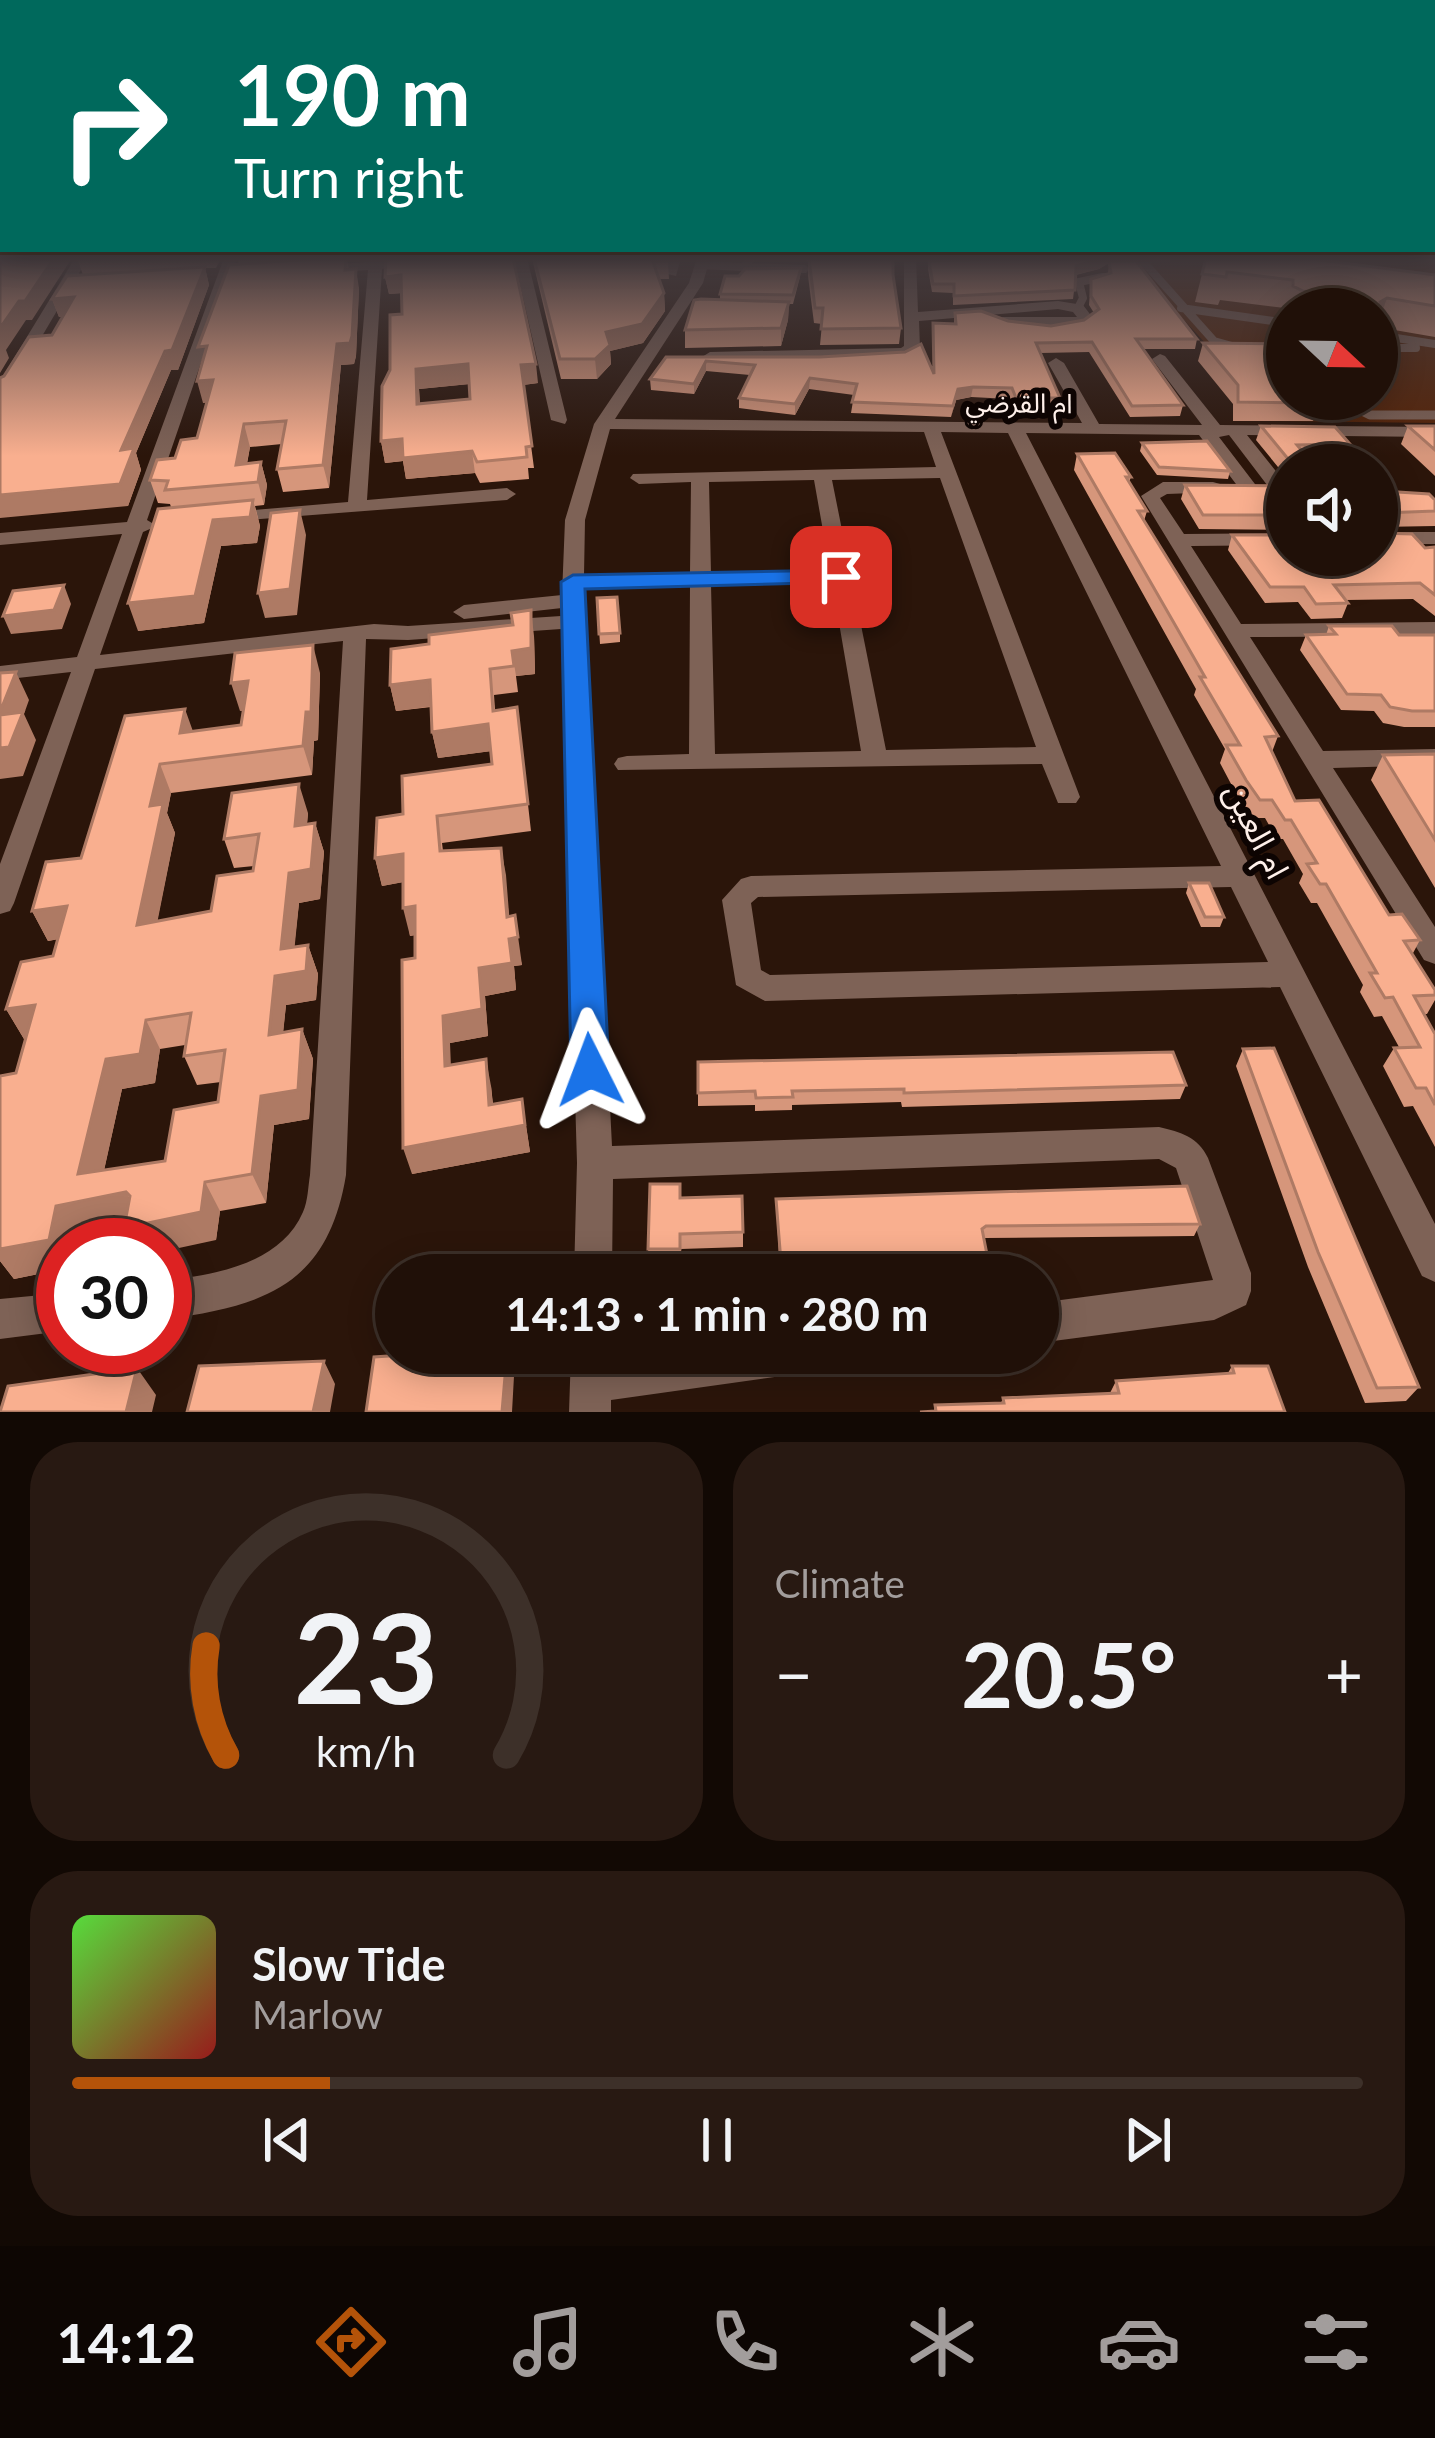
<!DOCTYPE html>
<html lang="en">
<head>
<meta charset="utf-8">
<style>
	:root { --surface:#201008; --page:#281912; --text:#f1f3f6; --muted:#a29d9c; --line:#3d3029; --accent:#b45309 }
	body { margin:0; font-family:Lato,"Noto Sans Arabic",sans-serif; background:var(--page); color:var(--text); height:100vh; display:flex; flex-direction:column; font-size:45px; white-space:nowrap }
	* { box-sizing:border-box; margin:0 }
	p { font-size:39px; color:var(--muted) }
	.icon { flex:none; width:66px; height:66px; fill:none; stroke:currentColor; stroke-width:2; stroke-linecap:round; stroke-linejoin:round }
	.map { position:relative; height:1412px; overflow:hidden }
	.details { display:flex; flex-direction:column; gap:30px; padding:30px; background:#120904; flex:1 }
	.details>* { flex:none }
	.guide { position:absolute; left:0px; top:0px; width:1437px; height:252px; box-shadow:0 6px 30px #0003,0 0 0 3px var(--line); background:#00695c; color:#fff; overflow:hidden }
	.needle { width:78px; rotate:112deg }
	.controls { position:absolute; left:1266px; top:288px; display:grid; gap:24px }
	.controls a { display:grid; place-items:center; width:132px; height:132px; border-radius:50%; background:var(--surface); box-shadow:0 6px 30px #0003,0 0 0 3px var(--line); font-size:60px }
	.speed { position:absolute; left:36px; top:1218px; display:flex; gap:24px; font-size:60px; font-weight:700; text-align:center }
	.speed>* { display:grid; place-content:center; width:156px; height:156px; border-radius:50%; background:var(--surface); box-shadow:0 6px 30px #0003,0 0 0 3px var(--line); line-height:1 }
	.speed .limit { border:18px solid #d22; background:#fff; color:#111 }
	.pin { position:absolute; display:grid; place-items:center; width:102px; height:102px; color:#fff; margin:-51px; border-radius:24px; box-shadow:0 6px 18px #0006 }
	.me { position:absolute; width:132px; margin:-66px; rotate:357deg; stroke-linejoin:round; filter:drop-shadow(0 0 9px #0008) }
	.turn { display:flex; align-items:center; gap:42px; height:252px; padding:0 36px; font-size:54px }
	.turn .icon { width:156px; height:156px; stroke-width:2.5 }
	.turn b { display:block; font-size:84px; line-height:102px }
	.big { font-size:90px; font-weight:700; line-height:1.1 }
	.details .widget { flex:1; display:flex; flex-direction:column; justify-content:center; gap:18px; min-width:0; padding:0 42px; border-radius:48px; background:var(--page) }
	.details .dial { align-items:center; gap:0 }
	.dial svg { height:312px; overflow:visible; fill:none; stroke:var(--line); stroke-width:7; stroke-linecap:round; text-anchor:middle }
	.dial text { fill:var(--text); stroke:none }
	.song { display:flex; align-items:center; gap:36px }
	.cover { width:144px; height:144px; border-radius:18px; background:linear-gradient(135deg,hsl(110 70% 55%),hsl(0 70% 35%)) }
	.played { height:12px; border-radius:6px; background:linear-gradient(90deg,var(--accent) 20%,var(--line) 20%) }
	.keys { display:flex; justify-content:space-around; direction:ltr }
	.heat { display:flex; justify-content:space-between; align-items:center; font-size:66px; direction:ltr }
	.details .tiles { flex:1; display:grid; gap:30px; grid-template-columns:1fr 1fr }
	.widget:last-child { grid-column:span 2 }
	.trip { position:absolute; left:375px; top:1254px; width:684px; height:120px; border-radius:60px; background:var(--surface); box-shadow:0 6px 30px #0003,0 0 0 3px var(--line); font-weight:700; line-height:120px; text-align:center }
	.dock { display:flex; height:192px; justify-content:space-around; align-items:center; background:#0d0603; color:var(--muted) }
	.dock .icon { width:84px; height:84px }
	.dock .current { color:var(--accent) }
	.dock b { font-size:54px; color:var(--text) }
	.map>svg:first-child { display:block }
	.green { fill:#572306; fill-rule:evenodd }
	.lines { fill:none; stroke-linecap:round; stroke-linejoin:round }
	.lane-far1 { stroke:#7e6256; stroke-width:8 }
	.lane { stroke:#7e6256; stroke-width:9 }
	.street { fill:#7e6256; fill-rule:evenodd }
	.wall { fill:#d6967b; fill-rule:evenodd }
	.shaded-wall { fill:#ae7a64 }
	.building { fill:#f9af8f; stroke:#ae7a64; stroke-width:3; fill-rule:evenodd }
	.route { fill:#1a73e8; stroke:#114b97; stroke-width:3 }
	.labels { text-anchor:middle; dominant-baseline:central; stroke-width:12; stroke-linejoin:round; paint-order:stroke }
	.far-street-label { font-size:27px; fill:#fef0ea; stroke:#0d0402 }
	.street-label { font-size:33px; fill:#fef0ea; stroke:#0d0402 }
</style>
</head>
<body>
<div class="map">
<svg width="1435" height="1412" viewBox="0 0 1435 1412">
	<rect width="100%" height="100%" fill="#2b150a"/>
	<path class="green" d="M1127 258H1435V423L1277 421ZM1287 309H1377V399H1287Z"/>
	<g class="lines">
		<path class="lane-far1" d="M1140 258 1214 341 1232 346
			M1141 259 1167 258
			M702 265 744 267 751 258
			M744 267 804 269
			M1078 308 1083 298 1079 282 1103 277
			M1181 308 1287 323
			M1377 335 1435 344
			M1377 348H1416"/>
		<path class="lane" d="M1338 399 1370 415H1435"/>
		<path class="street" d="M75 258H88L8 394 0 399V381Z
			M224 258H237L147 520 157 526 143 532 100 655 374 624 408 626 561 616 562 608 464 619 453 612 464 605 562 595 565 520 594 424 689 283 697 258H710L703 283 615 419 1082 423 1048 363 1056 358 1064 363 1099 424 1202 425 1152 359 1160 354 1165 356 1220 425 1435 427V437L1247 435 1287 485V494H1274L1229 435 1219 437 1258 488 1256 492H1242L1199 435 1026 433 1435 1224V1282L1422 1276 1280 987 765 1001 736 985 722 900 741 879 751 876 1221 866 1008 433 941 432 1080 797 1076 803H1058L1042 764 618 770 614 764 618 758 627 756 689 754 690 586 584 588 612 1146 1159 1127C1181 1132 1198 1137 1208 1158L1251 1273V1291L1246 1305 1214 1320 1038 1343V1303L1213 1280 1176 1168 1159 1159 613 1179 612 1275H574L577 1163 561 629 408 640 366 639 346 1175C328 1284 266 1306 165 1319V1281C214 1274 280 1265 303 1212 308 1201 308 1187 310 1175L343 641 95 669 14 903 10 911 0 914V864L71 672 0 680V666L77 657 122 534 0 545V533L127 522ZM610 429 924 432 936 467 633 474 630 478 639 484 691 482 690 573 584 575 585 520ZM940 478 1036 747 886 750 832 480ZM814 480 830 570 711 573 709 482ZM832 582 861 751 715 754 711 585ZM1231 887 1268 962 770 975 761 970 751 903 758 897Z
			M370 258 418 259 425 263 382 269 367 500 507 488 516 494 507 500 222 522 219 518 229 512 348 502 368 270 321 273 314 269 321 265 369 262Z
			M514 258H527L567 420 565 424 551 420Z
			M668 258H681L676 276 664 273Z
			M904 258H916L918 312 1058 301 1083 305 1093 318 1075 327 1003 325 996 321 1003 317H1077L1073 312 1058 309 919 321 920 348 904 358 710 362 702 357 710 352 901 348 904 346Z
			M1213 482 1220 484V492L1167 494 1160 498 1184 534 1287 533V545L1191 546 1241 624 1435 622V636L1250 637 1323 751 1435 749V765L1333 768 1435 927V964L1424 960 1141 496 1163 482Z
			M1377 532H1435V544H1377Z
			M63 1293V1331L0 1339V1299Z
			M571 1353H611V1359L655 1353H823L817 1367 803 1373 611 1400V1412H569Z"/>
	</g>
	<path class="wall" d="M77 258H221L216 268H205L209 285 178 370H171L136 453 141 470 128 506 52 335 62 317H59L52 299 83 275Z
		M237 258H352L347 259 349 270 359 288 356 356 354 364 341 365 329 488 283 492 277 469 282 444 250 447 247 464 261 462 267 485 264 505 255 506 260 526 257 543 221 546 204 623 138 631 171 507 170 504 158 503 150 480 197 438 207 402 203 403 239 264Z
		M532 258H663L668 261 669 279H659L664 293 665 311 643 343 610 351 611 364 597 379H561Z
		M761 258H893V275L901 328 899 344 820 345 822 324 814 323 808 276V262L806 259Z
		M1206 258 1435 275V337L1377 327V309H1287V316L1285 314V308L1220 300 1218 305 1195 302Z
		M929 261H1112L1197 339 1195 349H1143L1183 405 1180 416 1130 417 1089 352 1040 353 1060 398 1058 409H1015L1010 399 971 397 956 400 951 417 851 413 854 395 809 389 795 415 739 408V398L750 375 706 371 694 394 651 390 650 379 666 357 933 370V323H954L955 313 1051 326 1084 320 1094 313 1089 305 1091 279 1108 274 1109 263 1099 269 1076 275 1073 299 953 305V293L932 292 928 269Z
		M385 277 538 383 523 385 534 468H528L529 479 480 483 475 473 406 479 403 461 385 463 381 441 390 370 402 314 401 293 389 294ZM469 384 470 399 420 404 419 389Z
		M800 277 793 304H789L788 320 781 346 685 348V330L720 300V294Z
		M1203 343 1287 399H1334L1332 406H1319L1313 421H1233V404L1198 361Z
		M1261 426 1350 444 1345 458H1308L1314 465H1287V478L1256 440Z
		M1408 426H1435V476L1401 444Z
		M1142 443 1230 471 1228 479 1157 475 1140 451Z
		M1077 454 1131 477 1129 482 1147 511 1144 521 1278 736 1272 752 1295 801 1389 915 1420 940 1412 955 1435 990V1000L1427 1014H1424L1435 1034V1147L1413 1106 1404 1107 1383 1066 1394 1048 1399 1047 1382 1016 1374 1017 1360 992 1363 985 1317 903H1311L1299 883 1303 874 1283 839H1277L1265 818H1252L1239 799 1220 763 1225 749 1194 695 1196 689 1074 470Z
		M1185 485 1287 486V530L1199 529 1181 499Z
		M1377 486 1382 491 1435 500V526L1379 527 1380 533 1425 548 1435 547V616L1413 599 1346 600 1348 603 1342 618 1311 619 1298 602 1265 603 1228 550 1232 535 1287 555Z
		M597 598 620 633V642L600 644Z
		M1329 626 1399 635H1435V727H1404L1383 723 1374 711 1341 710 1300 650 1306 635H1326Z
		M534 636 535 674 516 676 518 692 494 695 495 710 517 707 531 831 442 843 443 851 501 848 509 916 522 965 514 966 516 990 485 996 488 1036 450 1043V1065L491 1086 493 1104 522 1099 530 1152 412 1174 415 935 410 936 403 882 382 886 375 858 403 814 492 764 491 751 438 758 432 732 431 707 396 711 390 685Z
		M320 673 318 740 314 741 312 775 171 793 167 813 175 833 157 921 211 911 253 871 254 866 234 868 224 839 308 813 307 824 315 823 324 852 320 899 299 903 294 947 308 945 318 974 316 1000 286 1005 283 1032 302 1029 313 1059 309 1119 274 1125 266 1203 220 1211 216 1240 125 1224 75 1234 73 1245H63V1269L14 1279 0 1261V1076L16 1073 26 1039H24L6 1009 53 956 58 939 48 941 32 911 81 858 125 716 193 731 241 725 243 711H240ZM185 1045 184 1056 197 1085 221 1082 218 1102 165 1161 104 1170 122 1089 155 1083 160 1049Z
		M1435 754V888L1371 780 1383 755Z
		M1189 883 1224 917 1220 927H1201L1186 893Z
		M1243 1049 1419 1387 1406 1401 1365 1403 1308 1267 1236 1066Z
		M698 1062 1186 1085 1180 1099 902 1107 901 1102 792 1105V1110L755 1111V1105L698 1106Z
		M680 1198 743 1232V1247L681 1249V1264L650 1265 648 1249Z
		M776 1199 1200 1224 1194 1236 984 1238 991 1275H780Z
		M1232 1366 1285 1412 934 1411 935 1405 1001 1403 1003 1398 1110 1393 1116 1381 1228 1373Z"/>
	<path class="shaded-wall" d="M54 258H72L32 320H26L6 350 9 358 0 373V328L19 301Z
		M1104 258H1116L1099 269 1074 275 1076 266Z
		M205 267 209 285 178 370H171L136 453 141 470 128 506 0 518V495L121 450Z
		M356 269 359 288 356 356 354 364 341 365 329 488 323 465 337 344Z
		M401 275 404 293 389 294 385 277Z
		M664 293 665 311 643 343 610 351 611 364 597 379 595 359 606 332Z
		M74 297 80 316 59 317 52 299Z
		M1387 298 1377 327 1381 311 1380 302Z
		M789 302 788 320 781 346V328Z
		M706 361V371L694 394V384Z
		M468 364 470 384 419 389 421 425 417 404 416 369Z
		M536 364 538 383 523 385 521 365Z
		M810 378 809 389 795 415V404Z
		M213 380 219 401 203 403 197 381Z
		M973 387 971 397 956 400 951 417 958 389Z
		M244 424 250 447 243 483 236 465Z
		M402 439 472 451 475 473 406 479 403 461 385 463 381 441Z
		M261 462 267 485 264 505 258 482Z
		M253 500 260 526 257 543 221 546 204 623 138 631 128 603 213 520Z
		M300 510 306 535 297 615 265 618 258 593Z
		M64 585 71 604 62 629 11 634 3 616Z
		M531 610 534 636 535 674 516 676 512 651Z
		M313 645 320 673 318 740 314 741 312 775 303 746Z
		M16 672 29 700 24 714 36 740 23 776 0 779V712Z
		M430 680 435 706 396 711 390 685Z
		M248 681 256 709 240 711 231 683Z
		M185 709 195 737 191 761 180 733Z
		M488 724 492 751 438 758 432 732Z
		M160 764 171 793 167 813 175 833 151 954 137 925 150 806Z
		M299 784 308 813 304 855 295 826Z
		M315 823 324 852 320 899 299 903 292 973 308 945 318 974 316 1000 286 1005 280 1064 269 1035 289 873Z
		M501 848 506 875 511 938 515 915 522 965 514 966 516 990 485 996 488 1036 450 1043 452 1093 445 1066 443 1016 479 968 507 917Z
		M403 854 409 881 382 886 375 858Z
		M67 906 82 935 48 941 32 911Z
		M415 906 421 934 410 936 403 908Z
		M35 1005 53 1034 24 1039 6 1009Z
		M146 1020 160 1049 155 1083 122 1089 98 1198 126 1192 143 1221 75 1234 73 1245H63V1269L14 1279 0 1261V1249L56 1206 78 1174 106 1059Z
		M302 1029 313 1059 309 1119 274 1125 266 1203 252 1174 261 1096Z
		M486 1059 491 1086 495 1130 522 1099 530 1152 412 1174 403 1148 489 1105Z
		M205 1182 220 1211 216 1240 165 1251V1245H135L124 1228Z
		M507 1353 514 1376 512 1412H502Z
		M324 1361 335 1384 330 1412H313Z
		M137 1368 156 1395 152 1412H126Z"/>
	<path class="building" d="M0 258H54L25 301H19L0 328Z
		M328 258H346L345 270 356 269 352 336 350 343 337 344 323 465 277 469 286 421 244 424 236 465 261 462 258 482 165 490 168 481 150 480 157 460 175 458 181 440 197 438 213 380 197 381 207 346 198 347 229 265Z
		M386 258H513L536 364 521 365 532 446 526 447 527 457 477 462 472 451 403 458 402 439 381 441 382 386 390 370V315L402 314 401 275 385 277ZM468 364 470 399 417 404 416 369Z
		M534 258H661L668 261 653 262 664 293 642 324 606 332 610 345 595 359H560Z
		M809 258H893V275L901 328 821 329 823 308H815Z
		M1015 258H1104L1076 266 1075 290 954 296V284H933L929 261Z
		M1206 258H1305L1435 275V306L1387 298 1380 302 1381 311 1363 308 1353 296 1303 291 1293 286V280L1227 272 1226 277 1202 274Z
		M1109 261H1136L1197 339H1136L1183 405 1132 406 1092 342 1036 343 1060 398H1016L1012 388 973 387 958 389 953 406 852 402 857 384 810 378 795 404 739 398 755 365 706 361 694 384 650 379 666 357H820L905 352 921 344 934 374 933 323 956 324 955 313 981 311 1008 321 1051 326 1084 320 1099 309 1091 296V279L1111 273Z
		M205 267 172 350 165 351 121 450 134 448 120 484 0 495V378L4 376 29 337 52 335 74 297 52 299 67 276Z
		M801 268 793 295 720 294 725 276H739L745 269Z
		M701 299 789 302 781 328 685 330 694 300Z
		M1203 343 1287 344V399H1316L1320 403 1238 402V385Z
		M1261 426 1335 427 1350 444 1297 445 1314 465H1293Z
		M1408 426H1435V450Z
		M1207 441 1230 471 1159 467 1142 443Z
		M1115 453 1131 477H1126L1147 511H1138L1278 736 1265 737 1295 801 1319 800 1389 915 1402 914 1420 940 1404 941 1435 990V995L1414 996 1435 1034V1105L1426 1088H1416L1394 1048 1420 1047 1393 997 1385 998 1370 973H1377L1326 884H1320L1307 864 1317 863 1291 820H1285L1272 800H1260L1246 780 1226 745H1240L1200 677H1205L1077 454Z
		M1185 485 1287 486V515H1203Z
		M1377 486 1382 491 1429 494 1435 500V511L1383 513 1378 518 1380 533 1412 534 1425 548 1435 547V595L1420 583 1334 585 1348 603 1316 604 1304 587H1270L1232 535H1287V555H1377Z
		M253 500 250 517 213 520 195 596 128 603 158 509Z
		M300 510 290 589 258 593 271 513Z
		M64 585 54 610 3 616 13 591Z
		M617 597 620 633 599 634 597 598Z
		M531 610V648L512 651 514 666 490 669 493 711 517 707 528 804 437 816 440 851 501 848 507 917 515 915 518 937 509 939 512 963 479 968 482 1009 443 1016 445 1066 486 1059 489 1105 522 1099 525 1125 403 1148 402 960 415 958V906L403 908V854L375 858 377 818 403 814 402 776 492 764 488 724 432 732 430 680 390 685 391 649 429 644V635L513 625 511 613Z
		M1329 626H1392L1399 635H1435V711H1412L1390 707 1381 695 1347 694 1306 635 1336 634Z
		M313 645 311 712H306L303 746 160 764 150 806 163 804 137 925 211 911 217 876 253 871 259 834 224 839 232 793 299 784 295 826 315 823 311 869 289 873 281 949 308 945 306 971 275 976 269 1035 302 1029 298 1090 261 1096 252 1174 205 1182 201 1212 124 1228 130 1196 126 1192 56 1206 49 1240 0 1249V1076L16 1073 35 1005 6 1009 21 962 53 956 67 906 32 911 46 862 81 858 125 716 185 709 180 733 241 725 248 681 231 683 235 653ZM191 1013 184 1056 225 1050 218 1102 174 1110 165 1161 78 1174 106 1059 140 1054 146 1020Z
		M16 672 0 712V673Z
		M23 712 9 747 0 748V715Z
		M1435 754V840L1383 755Z
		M1189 883H1209L1224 917H1205Z
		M1274 1048 1419 1387 1377 1388 1318 1252 1243 1049Z
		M1173 1052 1186 1085 904 1093V1089L792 1091 793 1097 756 1098 755 1091 698 1093V1062Z
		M650 1184H680V1198L742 1196 743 1232 680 1234V1249H648Z
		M1187 1186 1200 1224 986 1226 982 1229 991 1275H782L776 1199Z
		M732 1265V1275H682V1267Z
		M434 1353H507L502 1412H366L374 1357Z
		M324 1361 313 1412H187L199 1366Z
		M1232 1366H1268L1285 1412H920L936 1411 935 1405 1004 1403 1003 1398 1119 1393 1116 1381 1234 1373Z
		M137 1368 126 1412H0L8 1386Z"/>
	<linearGradient id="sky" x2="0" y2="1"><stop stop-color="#180c06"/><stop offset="0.57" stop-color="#443b3e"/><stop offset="1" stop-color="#443b3e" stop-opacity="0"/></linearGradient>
	<rect width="1435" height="456" fill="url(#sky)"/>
	<path class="route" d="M841 570 849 572V582L585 589 609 1070 603 1082 590 1086 577 1082 571 1070 561 582 573 575Z"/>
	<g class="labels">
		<g class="far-street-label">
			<text transform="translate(1019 402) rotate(1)">ام القرضي</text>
		</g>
		<g class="street-label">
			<text transform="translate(1258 830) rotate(63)">ام العين</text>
		</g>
	</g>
</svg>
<div class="controls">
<a><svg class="needle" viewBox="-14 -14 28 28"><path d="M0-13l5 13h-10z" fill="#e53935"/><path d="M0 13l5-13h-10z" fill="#a29d9c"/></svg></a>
<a><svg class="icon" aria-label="sound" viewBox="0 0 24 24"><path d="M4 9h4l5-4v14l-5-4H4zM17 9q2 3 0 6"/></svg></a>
</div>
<div class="speed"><div class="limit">30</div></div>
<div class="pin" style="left:841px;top:577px;background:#d93025"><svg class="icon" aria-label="arrive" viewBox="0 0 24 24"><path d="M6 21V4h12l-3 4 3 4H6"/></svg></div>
<svg class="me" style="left:590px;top:1070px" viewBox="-20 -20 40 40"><path d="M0-17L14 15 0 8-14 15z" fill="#1a73e8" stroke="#fff" stroke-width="4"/></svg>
<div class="trip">14:13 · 1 min · 280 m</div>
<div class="guide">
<div class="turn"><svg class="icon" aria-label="right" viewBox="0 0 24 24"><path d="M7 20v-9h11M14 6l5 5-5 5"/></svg><div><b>190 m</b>Turn right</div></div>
</div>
</div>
<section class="details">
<div class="tiles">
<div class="widget dial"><svg viewBox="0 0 100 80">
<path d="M14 69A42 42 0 1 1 86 69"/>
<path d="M14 69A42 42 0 0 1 9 41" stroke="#b45309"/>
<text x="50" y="56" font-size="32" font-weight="700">23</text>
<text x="50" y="72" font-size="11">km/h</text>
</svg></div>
<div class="widget"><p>Climate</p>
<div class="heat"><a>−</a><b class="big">20.5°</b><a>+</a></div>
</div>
<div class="widget">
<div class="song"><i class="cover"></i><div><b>Slow Tide</b><p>Marlow</p></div></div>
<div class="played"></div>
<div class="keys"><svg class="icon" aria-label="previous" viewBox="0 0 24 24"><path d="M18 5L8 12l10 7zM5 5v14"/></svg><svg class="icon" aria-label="pause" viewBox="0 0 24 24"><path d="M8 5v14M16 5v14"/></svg><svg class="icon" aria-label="next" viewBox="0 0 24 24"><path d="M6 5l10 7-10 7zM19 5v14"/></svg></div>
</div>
</div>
</section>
<nav class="dock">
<b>14:12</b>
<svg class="icon current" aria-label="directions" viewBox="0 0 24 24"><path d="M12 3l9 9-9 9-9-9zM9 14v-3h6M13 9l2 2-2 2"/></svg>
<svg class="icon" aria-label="music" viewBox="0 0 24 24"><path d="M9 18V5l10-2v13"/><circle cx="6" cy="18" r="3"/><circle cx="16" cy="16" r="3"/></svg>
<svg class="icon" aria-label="phone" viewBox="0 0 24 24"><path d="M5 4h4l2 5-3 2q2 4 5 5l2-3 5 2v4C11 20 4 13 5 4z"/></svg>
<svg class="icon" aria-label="climate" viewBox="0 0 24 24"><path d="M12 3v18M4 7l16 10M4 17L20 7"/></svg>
<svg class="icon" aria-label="car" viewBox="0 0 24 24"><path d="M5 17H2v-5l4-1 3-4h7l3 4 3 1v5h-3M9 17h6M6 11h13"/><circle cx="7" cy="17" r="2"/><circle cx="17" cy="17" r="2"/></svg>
<svg class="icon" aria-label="filters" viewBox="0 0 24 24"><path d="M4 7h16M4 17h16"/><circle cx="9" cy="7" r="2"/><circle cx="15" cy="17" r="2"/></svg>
</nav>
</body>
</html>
